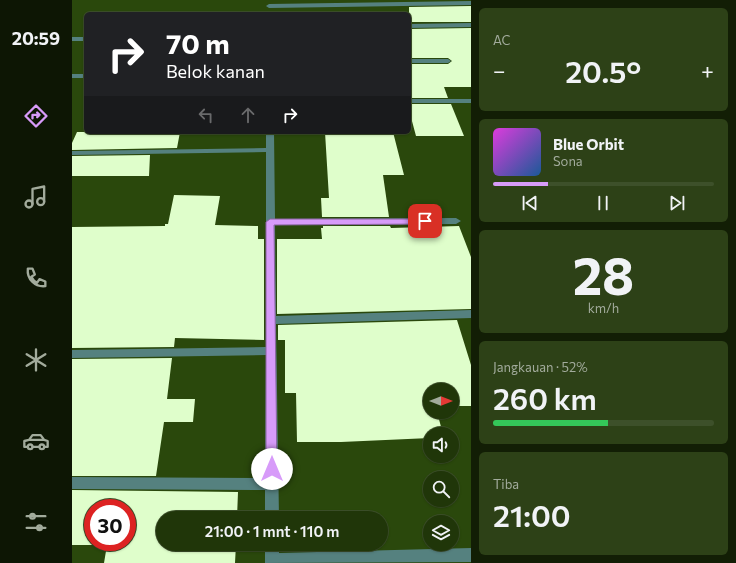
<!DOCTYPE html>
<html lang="id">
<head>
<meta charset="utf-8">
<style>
	:root { --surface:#203609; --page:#2d4117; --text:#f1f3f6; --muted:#a2ab9c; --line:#3d502a; --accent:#d79bf9 }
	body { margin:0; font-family:Commissioner,sans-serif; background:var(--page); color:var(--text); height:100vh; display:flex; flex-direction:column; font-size:15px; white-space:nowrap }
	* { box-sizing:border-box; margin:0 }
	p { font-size:13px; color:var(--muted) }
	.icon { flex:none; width:22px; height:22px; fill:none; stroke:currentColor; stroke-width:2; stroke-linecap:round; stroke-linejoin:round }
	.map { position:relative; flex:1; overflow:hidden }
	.side { display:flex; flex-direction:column; gap:8px; padding:8px; background:#121e05; width:265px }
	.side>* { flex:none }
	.banner { position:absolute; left:12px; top:12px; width:327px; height:122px; border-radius:6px; box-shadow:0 1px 3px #0004,0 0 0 1px var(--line); background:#202124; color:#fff; overflow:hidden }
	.needle { width:26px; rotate:90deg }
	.fabs { position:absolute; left:351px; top:383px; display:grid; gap:8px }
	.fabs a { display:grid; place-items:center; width:36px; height:36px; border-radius:50%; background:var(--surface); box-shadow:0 1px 3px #0004,0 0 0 1px var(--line); font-size:20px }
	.speed { position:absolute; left:12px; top:499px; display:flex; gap:8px; font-size:20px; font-weight:700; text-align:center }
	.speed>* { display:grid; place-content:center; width:52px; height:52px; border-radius:50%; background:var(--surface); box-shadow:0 1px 3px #0004,0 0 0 1px var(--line); line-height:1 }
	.speed .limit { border:6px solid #d22; background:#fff; color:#111 }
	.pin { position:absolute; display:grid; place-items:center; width:34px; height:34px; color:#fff; margin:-17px; border-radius:8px; box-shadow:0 2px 6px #0006 }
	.me { position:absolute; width:44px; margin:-22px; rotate:0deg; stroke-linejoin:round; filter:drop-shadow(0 0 3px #0008) }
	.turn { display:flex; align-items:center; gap:14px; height:84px; padding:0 16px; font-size:18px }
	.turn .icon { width:52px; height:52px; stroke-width:2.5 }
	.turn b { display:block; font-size:28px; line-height:34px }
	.lanes { display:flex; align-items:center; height:38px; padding:0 16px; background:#0003; justify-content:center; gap:20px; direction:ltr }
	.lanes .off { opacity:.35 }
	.big { font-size:30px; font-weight:600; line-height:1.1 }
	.side .card { flex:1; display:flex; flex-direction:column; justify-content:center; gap:6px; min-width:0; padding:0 14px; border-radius:6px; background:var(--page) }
	.side .dial { align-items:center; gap:0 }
	.dial b { font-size:52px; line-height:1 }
	.song { display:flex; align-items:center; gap:12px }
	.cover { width:48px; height:48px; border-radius:6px; background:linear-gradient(135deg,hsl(300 70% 55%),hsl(210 70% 35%)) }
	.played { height:4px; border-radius:2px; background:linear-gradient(90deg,var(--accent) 25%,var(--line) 25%) }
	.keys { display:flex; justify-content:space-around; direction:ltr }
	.heat { display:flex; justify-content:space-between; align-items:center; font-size:22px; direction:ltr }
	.charge { height:6px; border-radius:3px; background:linear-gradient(90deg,#34c759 52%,var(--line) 0) }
	.trip { position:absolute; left:84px; top:511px; width:232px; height:40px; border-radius:20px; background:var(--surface); box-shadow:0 1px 3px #0004,0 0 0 1px var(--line); font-weight:600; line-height:40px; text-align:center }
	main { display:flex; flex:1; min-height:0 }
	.menu { display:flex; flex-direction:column; width:72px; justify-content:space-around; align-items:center; background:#0d1604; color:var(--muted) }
	.menu .icon { width:28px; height:28px }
	.menu .active { color:var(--accent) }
	.menu b { font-size:18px; color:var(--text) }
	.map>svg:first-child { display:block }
	.building { fill:#dffecb; fill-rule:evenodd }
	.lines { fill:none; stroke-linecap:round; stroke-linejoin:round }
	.minor { fill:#55817f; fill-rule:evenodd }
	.route { fill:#d79bf9; stroke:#8c65a2 }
</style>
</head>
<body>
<main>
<nav class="menu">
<b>20:59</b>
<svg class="icon active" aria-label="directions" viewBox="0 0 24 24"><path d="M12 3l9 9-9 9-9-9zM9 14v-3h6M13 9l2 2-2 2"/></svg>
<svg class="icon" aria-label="music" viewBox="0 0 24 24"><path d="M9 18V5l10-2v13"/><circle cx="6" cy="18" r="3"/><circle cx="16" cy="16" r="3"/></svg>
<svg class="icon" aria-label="phone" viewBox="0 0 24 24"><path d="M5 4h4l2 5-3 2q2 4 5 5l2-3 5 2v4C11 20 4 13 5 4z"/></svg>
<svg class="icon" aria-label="climate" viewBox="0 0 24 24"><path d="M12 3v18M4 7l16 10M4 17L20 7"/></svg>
<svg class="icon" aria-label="car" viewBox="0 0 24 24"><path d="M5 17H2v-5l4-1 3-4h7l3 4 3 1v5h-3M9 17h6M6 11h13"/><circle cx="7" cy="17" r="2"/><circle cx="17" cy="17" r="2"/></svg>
<svg class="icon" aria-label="filters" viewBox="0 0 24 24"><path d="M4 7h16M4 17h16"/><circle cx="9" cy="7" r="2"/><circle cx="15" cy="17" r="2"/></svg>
</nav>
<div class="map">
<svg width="399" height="563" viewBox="0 0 399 563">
	<rect width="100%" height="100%" fill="#2a480c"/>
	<path class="building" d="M399 6V22H337V7Z
		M399 28V87H372L376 98H337V64H376L380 61 376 58H337V29Z
		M337 104H379L392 136H344L337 110Z
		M5 132H108L105 148 0 150V143Z
		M253 132H321L332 175H311L317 217H250L249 198H257Z
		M78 155 77 176H0V156Z
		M102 195 148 196 143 225 186 226V239H192V340L103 338 102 347 0 348V227L93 226V224H96Z
		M251 226H318L319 228 387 226 399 257V309L205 314V239H250L249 228H251Z
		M385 320 399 365V406H380V390H358V412H365L371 434H358V438L269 442H225L224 393H213V340H206V325Z
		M100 358 95 399H123L121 422H92L84 476H0V359Z
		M0 490 166 492 165 518H91V544H164L163 563H32L35 545H0ZM21 508H55V542H21Z"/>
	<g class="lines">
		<path class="minor" d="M399 1V5L197 8 194 6 197 4Z
			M399 23V27L337 28V24Z
			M0 37H14V41H0Z
			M337 59H376L379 61 376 63H337Z
			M0 74H14V78H0Z
			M337 99H399V103H337Z
			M194 132H202L203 219 384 218 389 221 384 224 203 225 204 316 399 310V318L204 324 207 518H193V490L0 489V477L193 478 194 355 0 358V350L194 347V152L0 155V151L194 148Z
			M193 544H207V553L399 548V562L193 563Z"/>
	</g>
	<path class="route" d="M198 219H353L357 221 353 224 202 225 205 469 204 473 200 474 195 473 194 469V222Z"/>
</svg>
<div class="fabs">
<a><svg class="needle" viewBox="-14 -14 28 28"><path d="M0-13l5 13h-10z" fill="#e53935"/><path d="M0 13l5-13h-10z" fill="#a2ab9c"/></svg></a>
<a><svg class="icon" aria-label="sound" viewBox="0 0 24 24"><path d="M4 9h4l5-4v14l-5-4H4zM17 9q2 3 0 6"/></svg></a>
<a><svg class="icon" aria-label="search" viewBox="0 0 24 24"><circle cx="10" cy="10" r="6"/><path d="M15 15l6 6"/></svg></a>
<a><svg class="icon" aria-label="layers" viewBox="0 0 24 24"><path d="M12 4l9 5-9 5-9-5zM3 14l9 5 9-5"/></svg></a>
</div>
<div class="speed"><div class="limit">30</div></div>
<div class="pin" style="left:353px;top:221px;background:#d93025"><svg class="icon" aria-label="arrive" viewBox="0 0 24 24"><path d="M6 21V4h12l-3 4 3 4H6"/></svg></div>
<svg class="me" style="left:200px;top:469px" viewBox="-20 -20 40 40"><circle r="19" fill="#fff"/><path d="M0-13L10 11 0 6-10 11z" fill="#d79bf9"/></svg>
<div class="trip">21:00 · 1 mnt · 110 m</div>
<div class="banner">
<div class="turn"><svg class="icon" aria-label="right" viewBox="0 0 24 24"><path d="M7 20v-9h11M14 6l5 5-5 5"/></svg><div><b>70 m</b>Belok kanan</div></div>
<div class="lanes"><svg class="icon off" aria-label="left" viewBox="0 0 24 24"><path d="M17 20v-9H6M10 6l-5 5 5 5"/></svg><svg class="icon off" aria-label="ahead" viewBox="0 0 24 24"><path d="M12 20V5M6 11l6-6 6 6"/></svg><svg class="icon" aria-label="right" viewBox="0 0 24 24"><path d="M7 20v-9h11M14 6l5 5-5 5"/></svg></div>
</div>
</div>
<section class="side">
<div class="card"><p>AC</p>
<div class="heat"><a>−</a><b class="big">20.5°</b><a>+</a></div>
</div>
<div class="card">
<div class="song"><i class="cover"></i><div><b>Blue Orbit</b><p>Sona</p></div></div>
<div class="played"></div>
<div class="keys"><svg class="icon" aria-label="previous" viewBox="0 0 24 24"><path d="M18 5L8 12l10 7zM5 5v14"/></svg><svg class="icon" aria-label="pause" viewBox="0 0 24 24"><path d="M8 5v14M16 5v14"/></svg><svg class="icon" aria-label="next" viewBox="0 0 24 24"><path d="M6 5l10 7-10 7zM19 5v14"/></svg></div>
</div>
<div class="card dial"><b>28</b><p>km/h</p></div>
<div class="card"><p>Jangkauan · 52%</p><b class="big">260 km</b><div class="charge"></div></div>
<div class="card"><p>Tiba</p><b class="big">21:00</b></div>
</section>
</main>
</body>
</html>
